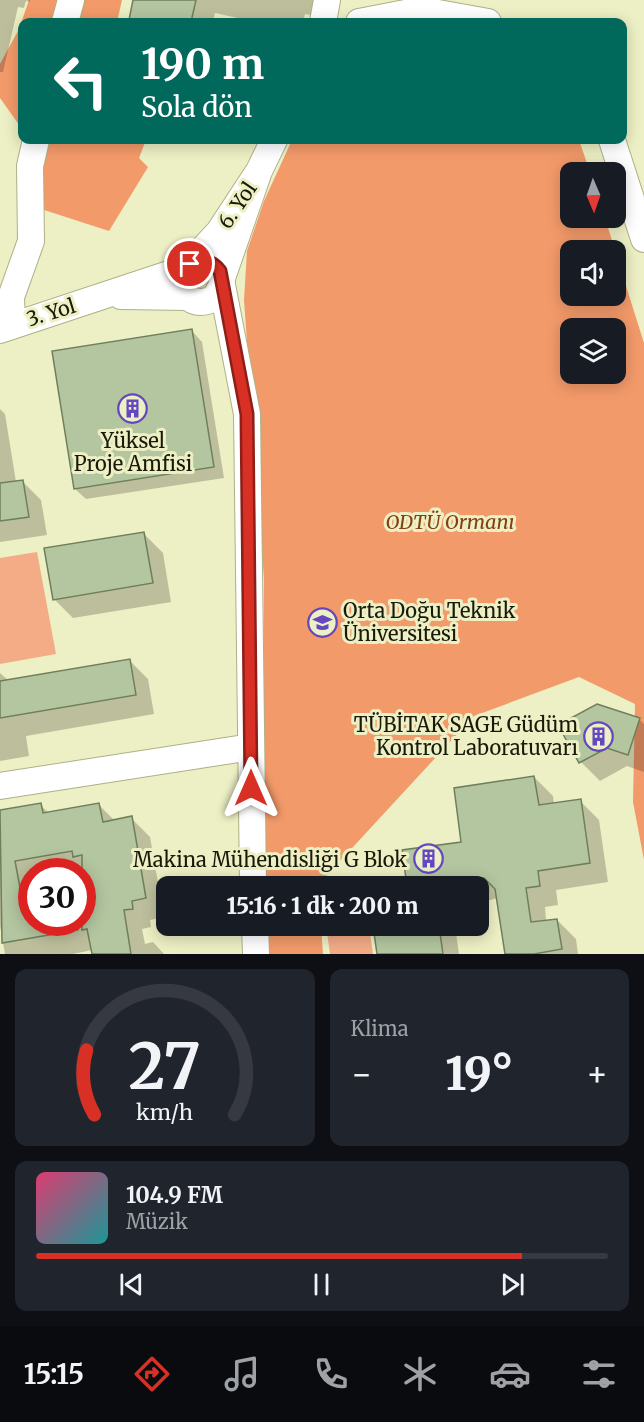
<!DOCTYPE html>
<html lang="tr">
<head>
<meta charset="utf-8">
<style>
	:root { --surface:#171b24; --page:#20242c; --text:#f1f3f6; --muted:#9ea1a6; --line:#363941; --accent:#d93025 }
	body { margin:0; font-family:Merriweather,serif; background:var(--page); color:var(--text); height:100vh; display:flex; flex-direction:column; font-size:22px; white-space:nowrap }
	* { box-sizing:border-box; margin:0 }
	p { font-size:20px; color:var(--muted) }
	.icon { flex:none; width:33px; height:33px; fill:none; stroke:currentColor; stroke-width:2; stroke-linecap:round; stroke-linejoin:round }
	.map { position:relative; height:954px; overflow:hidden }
	.details { display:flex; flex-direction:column; gap:15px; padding:15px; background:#0d0f14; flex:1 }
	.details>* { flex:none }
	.guide { position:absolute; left:18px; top:18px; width:609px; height:126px; border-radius:12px; box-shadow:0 3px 15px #0003; background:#00695c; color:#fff; overflow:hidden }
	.needle { width:39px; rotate:178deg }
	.buttons { position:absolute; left:560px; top:162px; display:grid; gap:12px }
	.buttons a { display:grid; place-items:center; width:66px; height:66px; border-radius:12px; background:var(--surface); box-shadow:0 3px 15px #0003; font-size:30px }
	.speed { position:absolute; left:18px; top:858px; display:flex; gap:12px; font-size:30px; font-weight:700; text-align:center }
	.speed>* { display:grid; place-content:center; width:78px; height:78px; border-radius:50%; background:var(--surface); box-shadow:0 3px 15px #0003; line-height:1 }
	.speed .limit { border:9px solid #d22; background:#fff; color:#111 }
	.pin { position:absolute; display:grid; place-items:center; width:51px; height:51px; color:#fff; margin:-26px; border:3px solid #fff; border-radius:50%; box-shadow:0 2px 6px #0007 }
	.me { position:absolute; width:66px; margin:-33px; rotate:0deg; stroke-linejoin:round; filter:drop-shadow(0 0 4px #0008) }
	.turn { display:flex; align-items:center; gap:21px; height:126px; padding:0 24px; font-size:27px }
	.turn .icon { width:78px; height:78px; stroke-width:2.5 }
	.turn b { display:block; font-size:42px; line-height:51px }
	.big { font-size:45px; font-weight:800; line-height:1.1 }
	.details .tile { flex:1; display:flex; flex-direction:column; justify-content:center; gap:9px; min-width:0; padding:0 21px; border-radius:12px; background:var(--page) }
	.details .dial { align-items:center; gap:0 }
	.dial svg { height:156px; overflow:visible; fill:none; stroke:var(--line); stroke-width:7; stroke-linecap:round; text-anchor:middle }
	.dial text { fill:var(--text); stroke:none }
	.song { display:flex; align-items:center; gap:18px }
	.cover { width:72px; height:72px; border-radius:9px; background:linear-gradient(135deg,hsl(340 70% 55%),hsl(180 70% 35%)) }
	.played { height:6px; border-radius:3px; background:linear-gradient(90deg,var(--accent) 85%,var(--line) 85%) }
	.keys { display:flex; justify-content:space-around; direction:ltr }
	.heat { display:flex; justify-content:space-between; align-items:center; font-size:33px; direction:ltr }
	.details .tiles { flex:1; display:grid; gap:15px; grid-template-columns:1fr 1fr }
	.tile:last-child { grid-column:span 2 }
	.trip { position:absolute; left:156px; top:876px; width:333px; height:60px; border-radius:12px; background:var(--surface); box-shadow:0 3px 15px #0003; font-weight:800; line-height:60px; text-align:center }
	.dock { display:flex; height:96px; justify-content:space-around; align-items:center; background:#090b0e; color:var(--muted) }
	.dock .icon { width:42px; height:42px }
	.dock .current { color:var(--accent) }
	.dock b { font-size:27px; color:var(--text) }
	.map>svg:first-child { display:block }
	.green { fill:#f3ac86 }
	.forest { fill:#f39a6a; fill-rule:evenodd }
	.shadow { fill:#0003; fill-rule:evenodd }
	.building { fill:#b3c6a0; stroke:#6e7f5c; stroke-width:1.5 }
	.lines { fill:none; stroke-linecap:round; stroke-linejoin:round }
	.minor-casing { stroke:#afb087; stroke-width:28 }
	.minor { stroke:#fff; stroke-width:26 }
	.route-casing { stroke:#8d1f18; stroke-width:15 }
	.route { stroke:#d93025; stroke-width:10 }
	.labels { text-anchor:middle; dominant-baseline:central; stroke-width:6; stroke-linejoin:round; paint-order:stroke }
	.street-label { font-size:20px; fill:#19190a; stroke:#edefc4 }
	.poi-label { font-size:20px; fill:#19190a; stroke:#edefc4; text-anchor:end }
	.park-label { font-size:20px; font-style:italic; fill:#853f11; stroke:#edefc4 }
</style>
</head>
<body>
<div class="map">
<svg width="644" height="954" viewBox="0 0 644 954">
	<rect width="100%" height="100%" fill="#edefc4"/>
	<path class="green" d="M37 552 56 654 0 664V558Z
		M326 926H369L373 954H330Z"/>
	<path class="forest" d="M29 0H122L117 22H22V129L0 98V64L19 29Z
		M29 140H146L139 158 148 167 109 231 41 209 44 161Z
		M292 140H579L590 172H570V218H605L615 250H570V296H615V251L644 343V860L633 802 635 704 579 677 474 716 317 886H262L264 579 244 300 247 251 264 201ZM570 328H615V374H570Z
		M266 926H321L323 954H269Z"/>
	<path class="shadow" d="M0 0H30V2L26 1 24 8 18 7 3 72H0Z
		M135 0H323L319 17 305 14 303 22H256L215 13 213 22H134L131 19Z
		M192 331 202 342 224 478 86 499 75 489Z
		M0 409 5 414 16 482 22 481 41 500 47 535 0 542Z
		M144 534 163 553 171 602 73 618 54 599Z
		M129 660 148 679 154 714 26 736 29 756 0 761V673L9 681Z
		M639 719 644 724V772L627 766 600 781 581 762 560 725Z
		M534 777 553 796 554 804 580 801 599 820 608 882 556 890 558 905 545 907 546 921 557 920 576 939 578 954H506L498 898 478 903V886H378L408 882 463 843Z
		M40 805 49 813 99 805 115 821 131 818 150 837 164 917 150 920 151 927 142 929 145 944 153 942 164 954H93L92 950 73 954H5L0 926V812ZM32 872H82V922H32Z
		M374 926H455L459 954H378Z"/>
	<path class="building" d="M133 0H196L191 22H142L129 20Z
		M192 329 214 467 74 489 52 351Z
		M23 480 29 517 0 521V483Z
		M144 532 153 583 53 600 44 548Z
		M130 659 136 695 0 718V681Z
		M597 704 640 718 628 755 607 748 579 763 558 725Z
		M534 776 539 805 581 799 590 863 538 871 540 886 526 888 531 922 557 919 562 949 534 954H505L495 889 484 878 461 881 458 886H407L402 850 461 842 454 788Z
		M41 803 43 813 99 803 103 822 132 816 146 898 132 901 133 909 124 910 131 954H92L87 929 82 930V855L73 857 72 851 15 861 21 893 32 891V922H77L78 930 2 943 0 810Z
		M373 926H419L420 929 439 926 443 954H377Z"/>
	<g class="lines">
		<defs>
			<path id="minor" d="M65 22 71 0
				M323 22 327 0
				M359 22 421 10 488 22
				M612 140 644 239
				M190 264C207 256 222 266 222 285L215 298C201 305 190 303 182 290L180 283 184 269 219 232 259 171
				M222 278 259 171 274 140
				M222 285 247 414 253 886
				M121 296 186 297
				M12 325 11 297 31 241 30 166 36 140
				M0 330 184 269
				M0 786 251 747
				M255 926 256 954"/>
		</defs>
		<use href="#minor" class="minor-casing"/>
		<use href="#minor" class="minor"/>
	</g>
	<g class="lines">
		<defs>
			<path id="route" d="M190 264C202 259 212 260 220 271L247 414 251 788"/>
		</defs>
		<use href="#route" class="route-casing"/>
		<use href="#route" class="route"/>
	</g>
	<defs>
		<symbol id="building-ring" viewBox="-11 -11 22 22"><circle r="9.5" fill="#edefc4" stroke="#6448c1" stroke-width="1.5"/><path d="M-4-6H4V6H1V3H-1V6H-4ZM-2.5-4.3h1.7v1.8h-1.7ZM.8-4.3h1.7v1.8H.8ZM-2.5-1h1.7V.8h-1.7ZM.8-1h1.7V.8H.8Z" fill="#6448c1"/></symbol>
		<symbol id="university-ring" viewBox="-11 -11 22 22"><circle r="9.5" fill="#edefc4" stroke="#6448c1" stroke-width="1.5"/><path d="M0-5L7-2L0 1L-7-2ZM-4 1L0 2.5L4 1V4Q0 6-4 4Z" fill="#6448c1"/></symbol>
	</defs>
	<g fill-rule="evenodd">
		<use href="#building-ring" x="116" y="392" width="33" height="33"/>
		<use href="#university-ring" x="306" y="606" width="33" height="33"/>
		<use href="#building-ring" x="582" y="720" width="33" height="33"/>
		<use href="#building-ring" x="412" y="842" width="33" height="33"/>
	</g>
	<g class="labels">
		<g class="street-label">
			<text transform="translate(237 205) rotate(-56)">6. Yol</text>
			<text transform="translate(51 312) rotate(-17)">3. Yol</text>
		</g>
		<g class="poi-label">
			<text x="133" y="440" text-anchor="middle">Yüksel<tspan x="133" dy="23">Proje Amfisi</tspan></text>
			<text x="343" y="610" text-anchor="start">Orta Doğu Teknik<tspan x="343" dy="23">Üniversitesi</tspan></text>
			<text x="578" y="724">TÜBİTAK SAGE Güdüm<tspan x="578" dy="23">Kontrol Laboratuvarı</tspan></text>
			<text x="407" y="859">Makina Mühendisliği G Blok</text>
		</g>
		<g class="park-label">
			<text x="450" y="521">ODTÜ Ormanı</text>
		</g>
	</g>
</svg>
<div class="buttons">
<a><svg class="needle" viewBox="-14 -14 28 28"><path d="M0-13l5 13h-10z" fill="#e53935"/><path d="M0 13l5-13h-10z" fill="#9ea1a6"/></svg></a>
<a><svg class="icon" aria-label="sound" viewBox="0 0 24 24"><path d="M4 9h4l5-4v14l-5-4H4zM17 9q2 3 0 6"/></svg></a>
<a><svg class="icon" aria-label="layers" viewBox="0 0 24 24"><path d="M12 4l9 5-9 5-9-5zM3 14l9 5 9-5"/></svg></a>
</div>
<div class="speed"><div class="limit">30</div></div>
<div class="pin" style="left:190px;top:264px;background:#d93025"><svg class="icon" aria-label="arrive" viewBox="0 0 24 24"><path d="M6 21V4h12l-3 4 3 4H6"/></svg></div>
<svg class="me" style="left:251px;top:788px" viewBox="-20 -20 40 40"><path d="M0-17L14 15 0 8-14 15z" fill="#d93025" stroke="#fff" stroke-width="4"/></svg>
<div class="trip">15:16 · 1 dk · 200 m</div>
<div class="guide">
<div class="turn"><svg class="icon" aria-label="left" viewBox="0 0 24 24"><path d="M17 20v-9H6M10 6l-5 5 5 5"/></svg><div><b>190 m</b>Sola dön</div></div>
</div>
</div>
<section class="details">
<div class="tiles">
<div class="tile dial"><svg viewBox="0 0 100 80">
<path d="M14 69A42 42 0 1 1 86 69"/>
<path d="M14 69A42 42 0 0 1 10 36" stroke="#d93025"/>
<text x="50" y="56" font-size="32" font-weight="700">27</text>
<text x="50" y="72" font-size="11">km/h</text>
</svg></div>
<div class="tile"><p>Klima</p>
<div class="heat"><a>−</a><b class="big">19°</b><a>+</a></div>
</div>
<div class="tile">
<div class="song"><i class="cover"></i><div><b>104.9 FM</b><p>Müzik</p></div></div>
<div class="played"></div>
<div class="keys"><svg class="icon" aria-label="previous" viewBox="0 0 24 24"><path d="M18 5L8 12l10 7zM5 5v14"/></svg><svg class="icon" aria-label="pause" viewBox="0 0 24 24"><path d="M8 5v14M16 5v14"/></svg><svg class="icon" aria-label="next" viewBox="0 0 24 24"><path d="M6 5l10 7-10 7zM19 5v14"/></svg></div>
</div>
</div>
</section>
<nav class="dock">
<b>15:15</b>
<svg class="icon current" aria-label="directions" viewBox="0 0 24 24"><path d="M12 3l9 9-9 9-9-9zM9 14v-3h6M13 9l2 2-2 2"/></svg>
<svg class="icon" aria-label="music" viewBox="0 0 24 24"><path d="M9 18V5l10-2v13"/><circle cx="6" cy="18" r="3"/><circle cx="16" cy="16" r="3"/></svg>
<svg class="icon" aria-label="phone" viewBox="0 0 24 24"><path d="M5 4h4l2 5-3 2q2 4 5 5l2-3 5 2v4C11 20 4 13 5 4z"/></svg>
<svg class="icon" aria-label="climate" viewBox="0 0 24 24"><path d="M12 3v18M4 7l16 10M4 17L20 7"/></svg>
<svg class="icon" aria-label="car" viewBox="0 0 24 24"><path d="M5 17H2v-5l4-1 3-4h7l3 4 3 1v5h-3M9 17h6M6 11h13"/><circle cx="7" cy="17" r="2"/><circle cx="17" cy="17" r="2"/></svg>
<svg class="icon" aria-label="filters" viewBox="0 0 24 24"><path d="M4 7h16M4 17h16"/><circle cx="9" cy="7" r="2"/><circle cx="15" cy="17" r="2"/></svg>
</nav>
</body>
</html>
